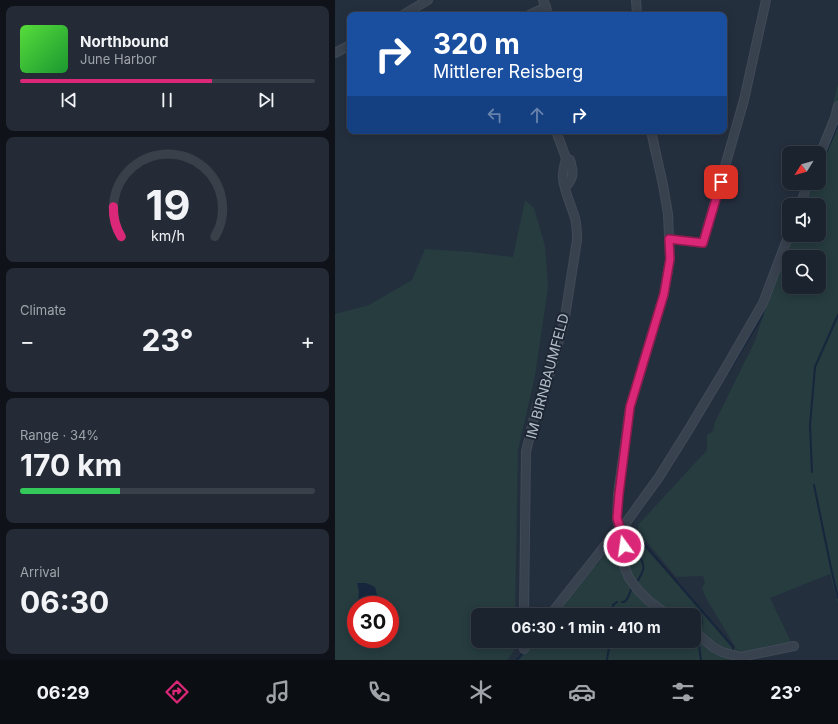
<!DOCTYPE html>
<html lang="en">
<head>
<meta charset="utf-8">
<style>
	:root { --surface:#1b232e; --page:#242b36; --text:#f1f3f6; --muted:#a0a4aa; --line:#39404a; --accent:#db2777 }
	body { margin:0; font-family:Inter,sans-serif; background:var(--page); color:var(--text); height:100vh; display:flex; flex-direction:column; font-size:15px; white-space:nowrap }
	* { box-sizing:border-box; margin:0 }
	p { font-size:13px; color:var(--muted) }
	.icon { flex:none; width:22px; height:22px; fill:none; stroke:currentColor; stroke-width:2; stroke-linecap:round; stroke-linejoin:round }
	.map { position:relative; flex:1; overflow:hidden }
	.panel { display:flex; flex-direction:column; gap:6px; padding:6px; background:#0f1319; width:335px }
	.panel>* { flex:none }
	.hud { position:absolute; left:12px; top:12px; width:380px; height:122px; border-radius:8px; box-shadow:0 2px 10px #0003,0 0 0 1px var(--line); background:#1a4fa0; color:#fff; overflow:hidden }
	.needle { width:26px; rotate:233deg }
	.tools { position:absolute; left:447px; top:146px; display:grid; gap:8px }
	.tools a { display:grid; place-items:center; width:44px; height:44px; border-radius:8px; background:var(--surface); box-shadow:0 2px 10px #0003,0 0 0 1px var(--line); font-size:20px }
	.speed { position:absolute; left:12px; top:596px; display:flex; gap:8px; font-size:20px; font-weight:700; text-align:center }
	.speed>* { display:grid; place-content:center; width:52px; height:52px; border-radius:50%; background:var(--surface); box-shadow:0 2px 10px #0003,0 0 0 1px var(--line); line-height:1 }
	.speed .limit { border:6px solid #d22; background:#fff; color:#111 }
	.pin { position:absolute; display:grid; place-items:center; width:34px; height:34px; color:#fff; margin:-17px; border-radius:8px; box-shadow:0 2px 6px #0006 }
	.me { position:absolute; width:44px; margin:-22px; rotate:346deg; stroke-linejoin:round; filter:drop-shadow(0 0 3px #0008) }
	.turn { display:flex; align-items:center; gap:14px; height:84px; padding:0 20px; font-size:18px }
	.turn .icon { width:52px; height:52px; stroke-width:2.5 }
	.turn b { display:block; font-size:28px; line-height:34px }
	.lanes { display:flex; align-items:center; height:38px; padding:0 20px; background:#0003; justify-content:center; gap:20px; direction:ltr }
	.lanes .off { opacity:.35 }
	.big { font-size:30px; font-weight:700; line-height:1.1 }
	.panel .widget { flex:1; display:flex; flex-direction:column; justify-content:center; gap:6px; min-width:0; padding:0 14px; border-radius:8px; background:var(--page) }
	.panel .dial { align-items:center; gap:0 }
	.dial svg { height:104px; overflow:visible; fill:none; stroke:var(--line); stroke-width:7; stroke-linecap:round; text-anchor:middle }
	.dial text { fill:var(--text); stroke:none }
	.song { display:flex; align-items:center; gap:12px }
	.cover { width:48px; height:48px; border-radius:6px; background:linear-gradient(135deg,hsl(110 70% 55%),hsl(130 70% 35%)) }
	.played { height:4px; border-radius:2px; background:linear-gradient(90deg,var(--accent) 65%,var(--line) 65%) }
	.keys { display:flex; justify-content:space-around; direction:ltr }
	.heat { display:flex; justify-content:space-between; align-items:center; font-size:22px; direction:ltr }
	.charge { height:6px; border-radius:3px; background:linear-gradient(90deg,#34c759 34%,var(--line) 0) }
	.trip { position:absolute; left:136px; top:608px; width:230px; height:40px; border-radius:8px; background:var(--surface); box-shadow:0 2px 10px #0003,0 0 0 1px var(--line); font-weight:700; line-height:40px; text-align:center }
	.dock { display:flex; height:64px; justify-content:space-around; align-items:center; background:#0b0e12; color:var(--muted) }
	.dock .icon { width:28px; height:28px }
	.dock .current { color:var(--accent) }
	.dock b { font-size:18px; color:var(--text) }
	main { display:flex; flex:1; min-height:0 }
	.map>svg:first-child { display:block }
	.green { fill:#263c3f; fill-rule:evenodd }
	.water { fill:#17263c }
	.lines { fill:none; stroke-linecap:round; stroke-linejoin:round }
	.stream { stroke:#17263c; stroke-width:2 }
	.minor-casing { stroke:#414a57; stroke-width:10 }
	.minor { stroke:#38414e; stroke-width:8 }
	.route-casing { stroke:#8e194d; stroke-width:10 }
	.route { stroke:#db2777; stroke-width:7 }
	.labels { text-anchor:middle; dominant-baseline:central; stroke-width:4; stroke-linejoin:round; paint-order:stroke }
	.street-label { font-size:14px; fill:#b4bcc9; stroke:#1d2633 }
</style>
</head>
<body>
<main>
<section class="panel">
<div class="widget">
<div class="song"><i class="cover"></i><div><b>Northbound</b><p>June Harbor</p></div></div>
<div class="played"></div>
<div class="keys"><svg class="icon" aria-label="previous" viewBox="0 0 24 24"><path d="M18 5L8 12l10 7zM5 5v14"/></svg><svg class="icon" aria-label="pause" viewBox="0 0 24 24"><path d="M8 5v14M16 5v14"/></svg><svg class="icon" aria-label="next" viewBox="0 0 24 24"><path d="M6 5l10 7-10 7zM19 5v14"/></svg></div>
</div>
<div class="widget dial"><svg viewBox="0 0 100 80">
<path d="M14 69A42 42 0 1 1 86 69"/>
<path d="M14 69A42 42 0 0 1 8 46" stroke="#db2777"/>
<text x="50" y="56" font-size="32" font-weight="700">19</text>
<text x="50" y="72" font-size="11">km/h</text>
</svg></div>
<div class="widget"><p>Climate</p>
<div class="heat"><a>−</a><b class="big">23°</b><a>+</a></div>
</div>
<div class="widget"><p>Range · 34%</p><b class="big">170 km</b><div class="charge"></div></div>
<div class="widget"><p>Arrival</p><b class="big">06:30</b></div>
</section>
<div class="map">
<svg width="503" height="660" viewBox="0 0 503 660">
	<rect width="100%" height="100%" fill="#242f3e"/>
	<path class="green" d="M503 83V604L495 574 435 598 457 644 407 660H183L198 641H359V615H219L275 548 290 545 293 536 296 532 404 653 371 598 367 588 370 583 368 576 341 577 303 531V525L372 450V435L378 431 380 422 420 341 454 233V235H484V205H463L470 183H484V153H480L495 116ZM454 257H484V287H454Z
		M190 200 199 208 210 246 213 287 200 376 183 450 180 615H143V641H180L179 651 172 660H0V314L34 305 77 280 90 249 137 252 178 257ZM21 605H55V639H21Z"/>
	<path class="water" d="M22 583H31L40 587 43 599 42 605H23L24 592Z"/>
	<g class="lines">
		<path class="stream" d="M484 169 503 125
			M473 195 478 183
			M393 373 427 316 430 306
			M477 472 475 425 480 367 503 315
			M479 485 496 568 503 598
			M298 531 398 647V652
			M293 542C298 550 311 560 308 570 307 574 304 578 302 582
			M260 565 274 547
			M287 602H289C294 599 294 593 297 588
			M279 615 278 610V605L282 602
			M365 631 367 623 366 610
			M362 640 364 646 366 660
			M182 660 189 652
			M272 660 275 641"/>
		<defs>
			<path id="minor" d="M208 0 211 7 213 15
				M301 0 302 15
				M68 15 93 0
				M194 15 211 7
				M0 53 15 45
				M221 131 231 158 235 160C239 173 239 178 230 188
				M316 131 328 185 333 214 335 259 329 294 295 407 283 494 282 519 288 539 289 566 294 578 303 590 314 601 333 615
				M484 157 500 118 503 106
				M465 205 473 183
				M334 239 368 243 409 100 431 0
				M189 615 191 452 202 405 208 397 229 323 242 240C242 233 242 226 240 218 236 205 230 193 228 179 227 171 230 165 231 158
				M215 615 272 543 290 524 324 477 354 429 390 369 428 303 454 234
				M359 631 378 647 387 652 406 657V660
				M189 649 195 641
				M406 657 459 646"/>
		</defs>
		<use href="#minor" class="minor-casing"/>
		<use href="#minor" class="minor"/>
	</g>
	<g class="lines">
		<defs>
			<path id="route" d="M289 546 287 535 282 518 284 494 295 407 329 294 335 259 334 239 368 243 386 182"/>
		</defs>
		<use href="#route" class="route-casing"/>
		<use href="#route" class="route"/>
	</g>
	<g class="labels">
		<g class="street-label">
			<text transform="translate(212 376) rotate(-75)">IM BIRNBAUMFELD</text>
		</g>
	</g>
</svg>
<div class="tools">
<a><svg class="needle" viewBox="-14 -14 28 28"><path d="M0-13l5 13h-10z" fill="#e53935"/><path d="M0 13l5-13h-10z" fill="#a0a4aa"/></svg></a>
<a><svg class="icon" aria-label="sound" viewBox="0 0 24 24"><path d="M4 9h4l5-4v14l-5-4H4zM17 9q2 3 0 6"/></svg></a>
<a><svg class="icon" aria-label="search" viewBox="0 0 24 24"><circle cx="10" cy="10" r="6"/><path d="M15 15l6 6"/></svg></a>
</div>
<div class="speed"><div class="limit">30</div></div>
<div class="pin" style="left:386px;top:182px;background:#d93025"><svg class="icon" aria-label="arrive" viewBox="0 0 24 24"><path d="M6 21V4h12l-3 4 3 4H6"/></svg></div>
<svg class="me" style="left:289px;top:546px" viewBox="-20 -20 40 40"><circle r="17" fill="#db2777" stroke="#fff" stroke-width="3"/><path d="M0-11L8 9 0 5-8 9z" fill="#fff"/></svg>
<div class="trip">06:30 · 1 min · 410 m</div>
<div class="hud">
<div class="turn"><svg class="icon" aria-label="right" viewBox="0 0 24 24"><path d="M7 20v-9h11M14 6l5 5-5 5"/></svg><div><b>320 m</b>Mittlerer Reisberg</div></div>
<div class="lanes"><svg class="icon off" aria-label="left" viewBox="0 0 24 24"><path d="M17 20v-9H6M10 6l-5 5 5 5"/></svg><svg class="icon off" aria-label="ahead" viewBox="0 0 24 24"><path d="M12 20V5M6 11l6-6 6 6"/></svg><svg class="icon" aria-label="right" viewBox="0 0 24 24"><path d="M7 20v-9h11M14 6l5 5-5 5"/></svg></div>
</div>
</div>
</main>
<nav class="dock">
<b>06:29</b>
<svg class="icon current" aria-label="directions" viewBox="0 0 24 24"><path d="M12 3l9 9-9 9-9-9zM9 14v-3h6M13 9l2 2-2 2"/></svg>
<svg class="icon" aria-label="music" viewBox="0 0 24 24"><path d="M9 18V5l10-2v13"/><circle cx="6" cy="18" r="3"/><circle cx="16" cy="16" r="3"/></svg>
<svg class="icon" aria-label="phone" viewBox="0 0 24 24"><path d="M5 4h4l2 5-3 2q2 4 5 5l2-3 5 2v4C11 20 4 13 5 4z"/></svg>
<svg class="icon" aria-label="climate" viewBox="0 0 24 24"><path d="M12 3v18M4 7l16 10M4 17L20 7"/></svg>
<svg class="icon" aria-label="car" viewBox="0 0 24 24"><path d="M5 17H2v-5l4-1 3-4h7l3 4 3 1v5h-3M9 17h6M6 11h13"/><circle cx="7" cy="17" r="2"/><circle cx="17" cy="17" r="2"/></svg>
<svg class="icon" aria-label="filters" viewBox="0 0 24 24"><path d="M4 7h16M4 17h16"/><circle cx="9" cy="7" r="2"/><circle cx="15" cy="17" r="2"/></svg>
<b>23°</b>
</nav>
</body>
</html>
